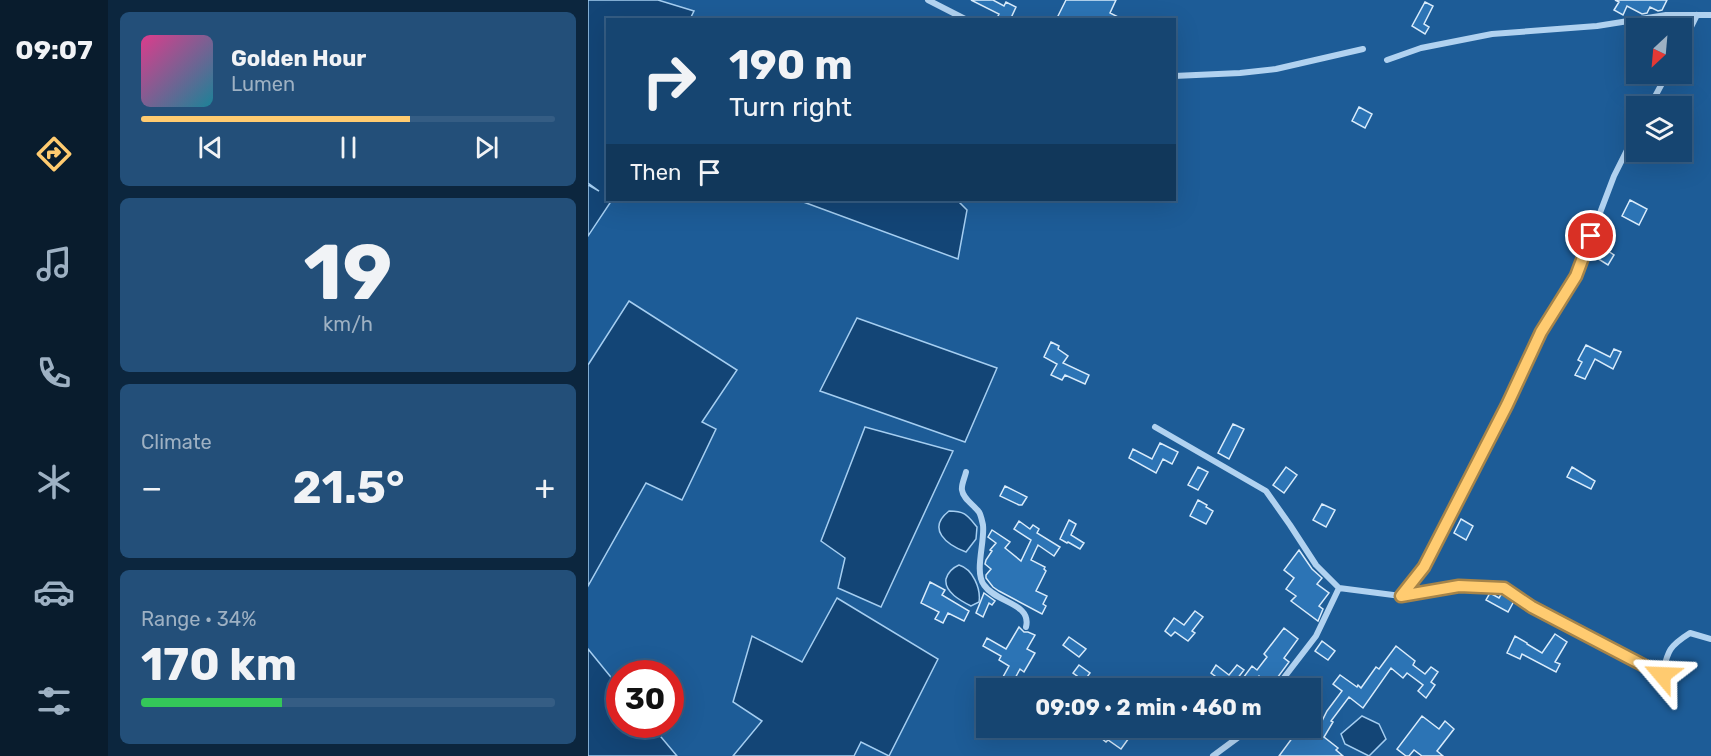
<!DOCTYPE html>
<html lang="en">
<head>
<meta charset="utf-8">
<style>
	:root { --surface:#164571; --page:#234f79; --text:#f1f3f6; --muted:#9eb1c3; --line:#355d84; --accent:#ffcb70 }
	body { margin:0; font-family:Rubik,sans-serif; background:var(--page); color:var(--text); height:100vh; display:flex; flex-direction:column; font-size:22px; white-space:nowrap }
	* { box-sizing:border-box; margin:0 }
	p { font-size:20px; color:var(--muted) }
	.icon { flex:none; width:33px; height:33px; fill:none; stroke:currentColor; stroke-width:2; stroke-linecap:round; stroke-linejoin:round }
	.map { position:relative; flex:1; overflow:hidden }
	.drawer { display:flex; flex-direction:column; gap:12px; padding:12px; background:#0c263e; width:480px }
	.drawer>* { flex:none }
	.hud { position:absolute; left:18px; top:18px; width:570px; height:183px; border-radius:0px; box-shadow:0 6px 24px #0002,0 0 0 2px var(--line); background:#164571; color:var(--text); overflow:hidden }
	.needle { width:39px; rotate:206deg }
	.tools { position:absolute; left:1038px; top:18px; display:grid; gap:12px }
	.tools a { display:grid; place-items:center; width:66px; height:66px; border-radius:0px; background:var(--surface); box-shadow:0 6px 24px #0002,0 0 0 2px var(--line); font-size:30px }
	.speed { position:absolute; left:18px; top:660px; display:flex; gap:12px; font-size:30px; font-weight:700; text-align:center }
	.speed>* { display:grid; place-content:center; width:78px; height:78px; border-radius:50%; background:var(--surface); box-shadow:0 6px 24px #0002,0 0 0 2px var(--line); line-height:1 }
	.speed .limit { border:9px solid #d22; background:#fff; color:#111 }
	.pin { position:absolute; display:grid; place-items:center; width:51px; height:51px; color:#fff; margin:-26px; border:3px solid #fff; border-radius:50%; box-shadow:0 2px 6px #0007 }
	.me { position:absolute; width:66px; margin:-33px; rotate:296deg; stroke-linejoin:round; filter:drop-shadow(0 0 4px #0008) }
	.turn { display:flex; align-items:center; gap:21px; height:126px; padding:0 24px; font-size:27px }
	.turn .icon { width:78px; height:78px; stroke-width:2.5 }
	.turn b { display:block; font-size:42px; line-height:51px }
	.then { display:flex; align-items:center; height:57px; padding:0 24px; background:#0003; gap:12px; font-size:22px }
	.big { font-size:45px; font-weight:700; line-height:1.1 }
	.drawer .widget { flex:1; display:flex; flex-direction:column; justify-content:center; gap:9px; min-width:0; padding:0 21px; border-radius:9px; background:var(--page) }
	.drawer .dial { align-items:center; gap:0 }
	.dial b { font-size:78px; line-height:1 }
	.song { display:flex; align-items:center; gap:18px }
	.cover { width:72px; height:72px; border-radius:9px; background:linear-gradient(135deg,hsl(330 70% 55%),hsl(190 70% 35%)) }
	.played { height:6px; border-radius:3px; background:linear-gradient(90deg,var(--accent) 65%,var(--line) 65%) }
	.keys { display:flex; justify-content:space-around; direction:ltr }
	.heat { display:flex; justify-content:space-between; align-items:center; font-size:33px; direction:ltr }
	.charge { height:9px; border-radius:4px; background:linear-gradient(90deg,#34c759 34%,var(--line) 0) }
	.trip { position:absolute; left:388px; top:678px; width:345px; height:60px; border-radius:0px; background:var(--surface); box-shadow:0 6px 24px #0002,0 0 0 2px var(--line); font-weight:700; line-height:60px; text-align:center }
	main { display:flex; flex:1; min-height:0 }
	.tab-bar { display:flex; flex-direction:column; width:108px; justify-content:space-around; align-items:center; background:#091c2d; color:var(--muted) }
	.tab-bar .icon { width:42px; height:42px }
	.tab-bar .selected { color:var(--accent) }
	.tab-bar b { font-size:27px; color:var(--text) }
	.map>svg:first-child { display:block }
	.water { fill:#134576; stroke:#a5cef1; stroke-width:1.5 }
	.building { fill:#2c74b5; stroke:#d8ebfb; stroke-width:1.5 }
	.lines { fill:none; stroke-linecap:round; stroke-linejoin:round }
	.minor { stroke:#b1d2f0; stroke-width:6 }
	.route-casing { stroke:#a68449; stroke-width:15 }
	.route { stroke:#ffcb70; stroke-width:10 }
</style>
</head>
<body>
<main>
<nav class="tab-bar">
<b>09:07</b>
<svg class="icon selected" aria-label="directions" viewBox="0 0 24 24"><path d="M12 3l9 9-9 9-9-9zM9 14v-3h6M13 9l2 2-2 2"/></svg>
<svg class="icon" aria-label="music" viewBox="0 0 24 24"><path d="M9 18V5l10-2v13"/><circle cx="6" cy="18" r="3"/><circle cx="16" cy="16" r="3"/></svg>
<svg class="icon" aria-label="phone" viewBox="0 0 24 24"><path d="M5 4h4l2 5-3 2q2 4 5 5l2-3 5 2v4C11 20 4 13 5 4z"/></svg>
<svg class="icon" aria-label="climate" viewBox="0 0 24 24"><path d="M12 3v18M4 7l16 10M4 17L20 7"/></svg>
<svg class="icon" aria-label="car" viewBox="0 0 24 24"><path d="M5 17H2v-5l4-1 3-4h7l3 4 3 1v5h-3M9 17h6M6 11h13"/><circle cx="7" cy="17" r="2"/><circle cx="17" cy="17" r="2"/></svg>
<svg class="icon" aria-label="filters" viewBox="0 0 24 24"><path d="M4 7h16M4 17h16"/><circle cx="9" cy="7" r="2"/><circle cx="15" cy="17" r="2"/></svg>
</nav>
<section class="drawer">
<div class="widget">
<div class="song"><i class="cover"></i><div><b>Golden Hour</b><p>Lumen</p></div></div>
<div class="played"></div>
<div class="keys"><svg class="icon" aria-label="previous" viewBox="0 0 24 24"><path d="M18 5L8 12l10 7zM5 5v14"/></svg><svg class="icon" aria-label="pause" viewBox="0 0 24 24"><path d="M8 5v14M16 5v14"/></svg><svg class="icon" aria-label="next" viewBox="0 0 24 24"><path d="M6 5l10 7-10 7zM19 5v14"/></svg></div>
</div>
<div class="widget dial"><b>19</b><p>km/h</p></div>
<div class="widget"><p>Climate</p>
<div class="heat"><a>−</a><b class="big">21.5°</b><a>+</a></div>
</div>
<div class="widget"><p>Range · 34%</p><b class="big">170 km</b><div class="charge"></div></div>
</section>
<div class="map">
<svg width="1123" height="756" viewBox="0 0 1123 756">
	<rect width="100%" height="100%" fill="#1d5c97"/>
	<path class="water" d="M0 0H70L106 11 102 19 20 20V200H24L0 236V185L11 191 0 183Z
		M210 200H369L379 210 370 259Z
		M41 301 149 370 114 422 128 429 94 500 58 483 0 586V365Z
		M269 318 409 368 377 442 232 391Z
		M277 427 365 451 293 607 250 588 257 558 233 541Z
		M361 511C377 511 379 515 389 527L388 539 378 552C359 545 338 529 361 511Z
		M371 565C385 569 393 589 391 602L383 606C373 601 356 592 358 579 360 572 364 568 371 565Z
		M249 598 350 659 301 756 273 742 266 756H145L174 721 145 702 164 636 214 662Z
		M0 649 31 687 32 724 63 725 89 756H0Z
		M774 716 791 724 798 739 781 756 757 744 753 734Z"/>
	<path class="building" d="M383 0H405L416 6 418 2 428 7 422 20H408L411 14Z
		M478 0H528L522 13 536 20H468Z
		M1027 0H1079L1074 10 1070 11 1062 7 1059 13 1054 14 1039 6 1035 15 1026 10 1031 2Z
		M837 2 845 6 836 24 841 27 837 34 824 26Z
		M771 107 784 114 777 128 764 121Z
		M1042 200 1059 209 1051 225 1034 216Z
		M1011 245 1026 255 1020 265 1004 255Z
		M463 342 471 346 470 349 480 356 475 363 501 375 497 384 477 375 474 380 463 375 469 364 456 357Z
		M998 345 1022 357 1026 349 1033 352 1025 369 1007 359 997 379 987 375 994 362 990 360Z
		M645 424 656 429 641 459 630 453Z
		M572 443 590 452 584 464 575 459 568 473 541 458 545 449 564 459Z
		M610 467 620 472 610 490 600 485Z
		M698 467 709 475 696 493 685 485Z
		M984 467 1007 481 1003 489 979 477Z
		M417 486 439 497 434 505H431L412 496Z
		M610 500 619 505 618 507 625 511 618 524 602 516Z
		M734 504 747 510 738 527 725 520Z
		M873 519 885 526 878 540 866 533Z
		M481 520 488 524 483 535 496 543 492 549 480 542 479 543 472 539Z
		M431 521 442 529 445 525 451 529 449 533 472 547 466 556 450 545 443 560 457 567 456 569 458 571 448 591 459 596 455 604 458 606 454 614 411 591 405 587 398 578V575L403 569 397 564 398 560 404 551 402 550 408 543 400 537 404 530 422 542 417 548 433 561 443 540 426 529Z
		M711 550 724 569 734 578 729 584 741 593 731 606 735 609 730 621 703 601 708 596 698 589 706 578 696 570Z
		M342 582 357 590 354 595 381 611 376 621 360 613 355 623 347 619 351 612 333 603Z
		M396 593 407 601 404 605 401 603 395 617 388 613Z
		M902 593 911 598 914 593 926 601 920 612 898 600Z
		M607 611 615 617 604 631 607 633 600 641 587 632 583 636 577 631 586 618 596 625Z
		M431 627 436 632H440L447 635 439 649 447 653 436 672 432 669 425 682 415 677 421 666 411 660 413 656 395 646 399 638 418 649Z
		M696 628 710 639 696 658 701 662 684 685 671 676 664 685 655 678 664 666 669 670 679 657 676 654Z
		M967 634 979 642 967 662 972 664 968 672 934 654 932 659 919 653 927 636 939 643V644L954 653Z
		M481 637 498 649 491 657 475 645Z
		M734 641 747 651 740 660 727 651Z
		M808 646 827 661 825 665 837 674 843 667 850 672 843 682 847 685 838 698 830 691 835 685 819 673 815 678 803 668 775 708 761 697 743 721 745 722 736 737 750 748 748 750 755 756H691L708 733 700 728H719L728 733 739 711 754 691 745 684 752 675 769 687 770 685 773 688 788 667 791 669Z
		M491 665 502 673 494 684 500 688H486L482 685 489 676 485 673Z
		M628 665 641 675 649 665 656 670 642 688H623L631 679 623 673Z
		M834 716 851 729 857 721 866 729 849 751 855 756H834L826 750 821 756H818L809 749Z
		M518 728H525L530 732 533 728H541L546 731 533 749 520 740 518 742 513 738V735Z"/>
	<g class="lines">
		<path class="minor" d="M340 0 379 20
			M1094 45 1109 15
			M799 60 833 48 904 34 1009 26 1078 15H1123
			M586 76 652 73 688 69 775 49
			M1062 106 1079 74
			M567 427 678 491 702 525 728 565 751 588
			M378 472C377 477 373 485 374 490 375 499 386 505 391 512 393 515 394 521 395 525 397 542 386 572 396 585 408 603 444 603 438 627
			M813 596 836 567 919 405 953 332 988 276 1026 176 1048 132
			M688 688 728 636 751 588 813 596 871 586 916 588 944 607 1074 675C1080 651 1080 647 1102 633L1123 639
			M625 756 652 736 658 728"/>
	</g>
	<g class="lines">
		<defs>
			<path id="route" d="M1003 236 988 276 953 332 919 405 836 567 813 596 871 586 916 588 944 607 1074 675"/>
		</defs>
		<use href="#route" class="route-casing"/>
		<use href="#route" class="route"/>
	</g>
</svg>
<div class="tools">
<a><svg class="needle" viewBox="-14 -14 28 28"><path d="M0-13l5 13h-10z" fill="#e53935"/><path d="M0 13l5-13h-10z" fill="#9eb1c3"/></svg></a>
<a><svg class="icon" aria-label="layers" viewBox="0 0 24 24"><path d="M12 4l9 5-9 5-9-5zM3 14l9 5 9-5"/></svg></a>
</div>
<div class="speed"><div class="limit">30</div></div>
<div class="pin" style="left:1003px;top:236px;background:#d93025"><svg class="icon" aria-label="arrive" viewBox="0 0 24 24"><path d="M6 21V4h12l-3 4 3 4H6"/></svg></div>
<svg class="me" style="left:1074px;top:675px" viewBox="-20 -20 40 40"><path d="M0-17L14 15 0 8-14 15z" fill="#ffcb70" stroke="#fff" stroke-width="4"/></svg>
<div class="trip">09:09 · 2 min · 460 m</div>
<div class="hud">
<div class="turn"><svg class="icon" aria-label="right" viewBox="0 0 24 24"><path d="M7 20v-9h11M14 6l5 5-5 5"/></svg><div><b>190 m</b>Turn right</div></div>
<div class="then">Then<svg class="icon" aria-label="arrive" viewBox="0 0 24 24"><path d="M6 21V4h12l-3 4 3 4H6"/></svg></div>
</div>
</div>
</main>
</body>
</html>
